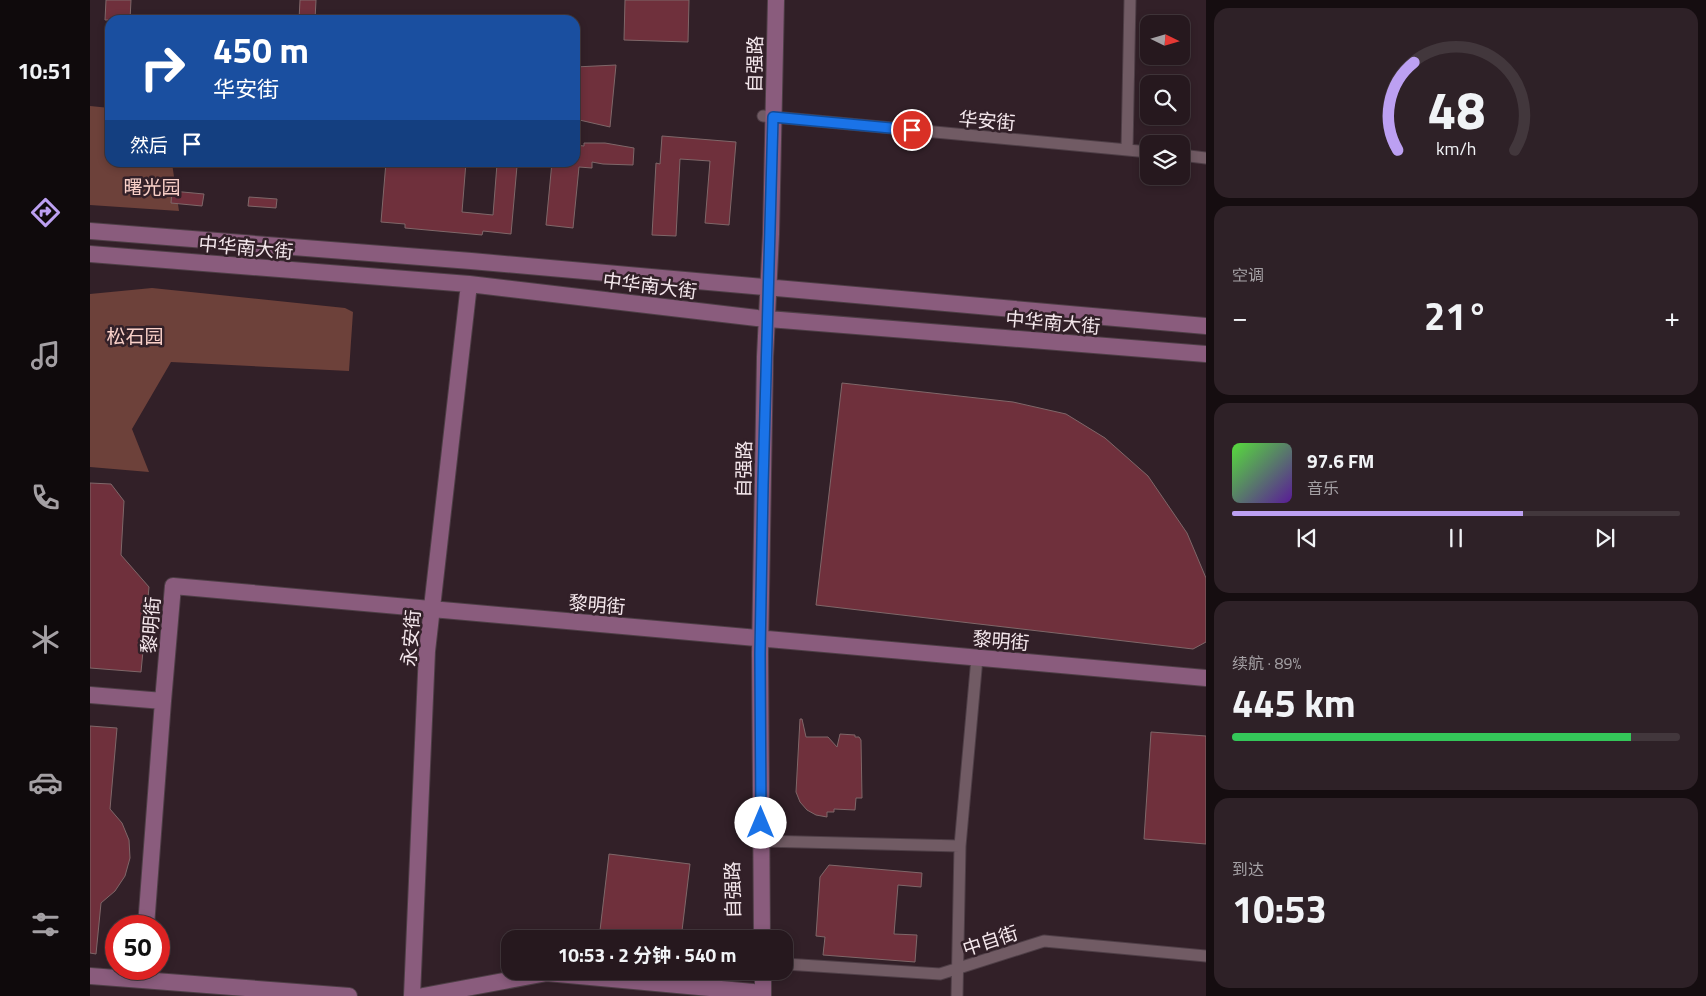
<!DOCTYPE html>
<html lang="zh">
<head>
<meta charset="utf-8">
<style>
	:root { --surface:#26181e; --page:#2e2127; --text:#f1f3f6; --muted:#a4a0a4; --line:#42373c; --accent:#bca0f2 }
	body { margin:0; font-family:"Titillium Web","Noto Sans SC",sans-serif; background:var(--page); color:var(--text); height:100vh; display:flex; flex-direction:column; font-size:19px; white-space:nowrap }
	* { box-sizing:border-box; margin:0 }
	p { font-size:16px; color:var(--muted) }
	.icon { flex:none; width:28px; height:28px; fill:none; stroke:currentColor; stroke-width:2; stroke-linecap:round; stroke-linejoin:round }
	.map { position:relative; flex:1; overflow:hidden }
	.sheet { display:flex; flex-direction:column; gap:8px; padding:8px; background:#150d10; width:500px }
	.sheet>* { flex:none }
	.guide { position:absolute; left:15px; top:15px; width:475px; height:152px; border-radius:15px; box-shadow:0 2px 8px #0003,0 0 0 1px var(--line); background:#1a4fa0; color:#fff; overflow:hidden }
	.needle { width:32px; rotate:95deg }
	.fabs { position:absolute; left:1050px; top:15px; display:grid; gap:10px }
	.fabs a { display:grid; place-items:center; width:50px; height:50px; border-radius:10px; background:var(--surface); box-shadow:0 2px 8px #0003,0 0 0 1px var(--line); font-size:25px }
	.speed { position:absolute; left:15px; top:915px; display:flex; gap:10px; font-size:25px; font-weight:700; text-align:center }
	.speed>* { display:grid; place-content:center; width:65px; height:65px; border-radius:50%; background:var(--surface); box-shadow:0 2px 8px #0003,0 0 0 1px var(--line); line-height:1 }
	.speed .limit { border:8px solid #d22; background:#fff; color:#111 }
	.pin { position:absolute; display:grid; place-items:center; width:42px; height:42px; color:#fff; margin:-21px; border:2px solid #fff; border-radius:50%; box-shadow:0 1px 5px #0007 }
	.me { position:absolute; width:55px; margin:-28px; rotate:0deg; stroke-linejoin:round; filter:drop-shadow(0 0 4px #0008) }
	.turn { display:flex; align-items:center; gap:18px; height:105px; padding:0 25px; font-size:22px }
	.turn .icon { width:65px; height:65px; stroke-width:2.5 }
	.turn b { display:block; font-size:35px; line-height:42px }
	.then { display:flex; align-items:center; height:48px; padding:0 25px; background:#0003; gap:10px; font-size:19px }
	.big { font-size:38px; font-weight:700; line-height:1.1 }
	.sheet .tile { flex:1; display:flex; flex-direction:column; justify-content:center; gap:8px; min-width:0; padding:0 18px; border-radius:15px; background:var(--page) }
	.sheet .dial { align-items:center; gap:0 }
	.dial svg { height:130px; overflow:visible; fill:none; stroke:var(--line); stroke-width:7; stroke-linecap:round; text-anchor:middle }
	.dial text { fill:var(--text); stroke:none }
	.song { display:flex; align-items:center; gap:15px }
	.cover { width:60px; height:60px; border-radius:8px; background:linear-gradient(135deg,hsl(110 70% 55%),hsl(270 70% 35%)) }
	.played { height:5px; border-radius:2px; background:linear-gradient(90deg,var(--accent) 65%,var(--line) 65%) }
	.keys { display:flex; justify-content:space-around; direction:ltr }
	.heat { display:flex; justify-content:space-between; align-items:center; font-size:28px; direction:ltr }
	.charge { height:8px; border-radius:4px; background:linear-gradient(90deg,#34c759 89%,var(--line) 0) }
	.trip { position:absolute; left:411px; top:930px; width:292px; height:50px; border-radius:15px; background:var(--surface); box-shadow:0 2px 8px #0003,0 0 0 1px var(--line); font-weight:700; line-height:50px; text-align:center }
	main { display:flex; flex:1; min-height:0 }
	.tab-bar { display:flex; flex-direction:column; width:90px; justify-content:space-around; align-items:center; background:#0f0a0c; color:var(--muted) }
	.tab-bar .icon { width:35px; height:35px }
	.tab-bar .selected { color:var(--accent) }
	.tab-bar b { font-size:22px; color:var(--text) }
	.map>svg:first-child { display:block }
	.green { fill:#6d413a }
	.building { fill:#6f303c; stroke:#7f6769 }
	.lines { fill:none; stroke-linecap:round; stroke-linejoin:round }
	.street-casing { stroke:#4e3e46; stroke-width:13 }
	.secondary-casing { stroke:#4e3e46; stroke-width:18 }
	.street { stroke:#715b64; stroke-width:11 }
	.secondary { stroke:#8a5c7d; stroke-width:16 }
	.route-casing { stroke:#114b97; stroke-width:12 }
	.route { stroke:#1a73e8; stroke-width:9 }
	.labels { text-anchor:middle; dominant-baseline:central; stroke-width:5; stroke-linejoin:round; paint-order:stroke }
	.street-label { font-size:19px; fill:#f4e7ec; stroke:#322028 }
	.park-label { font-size:19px; fill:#f9d0c8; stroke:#322028 }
</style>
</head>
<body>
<main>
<nav class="tab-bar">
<b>10:51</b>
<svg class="icon selected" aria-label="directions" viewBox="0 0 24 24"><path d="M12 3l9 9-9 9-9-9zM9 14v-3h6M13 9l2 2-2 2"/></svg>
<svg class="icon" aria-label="music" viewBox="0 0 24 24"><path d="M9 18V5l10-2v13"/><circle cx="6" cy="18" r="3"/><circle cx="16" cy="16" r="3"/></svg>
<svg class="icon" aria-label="phone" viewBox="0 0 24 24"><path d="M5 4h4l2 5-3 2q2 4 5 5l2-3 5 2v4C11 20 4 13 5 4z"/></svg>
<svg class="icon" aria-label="climate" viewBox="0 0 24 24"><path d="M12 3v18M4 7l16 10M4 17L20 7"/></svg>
<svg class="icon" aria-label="car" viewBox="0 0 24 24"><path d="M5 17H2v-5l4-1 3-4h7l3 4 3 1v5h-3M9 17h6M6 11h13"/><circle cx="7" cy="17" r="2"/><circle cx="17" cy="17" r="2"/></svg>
<svg class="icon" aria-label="filters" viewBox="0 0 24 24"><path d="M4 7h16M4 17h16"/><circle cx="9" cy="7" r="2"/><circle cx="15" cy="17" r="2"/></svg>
</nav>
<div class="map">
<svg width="1116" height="996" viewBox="0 0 1116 996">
	<rect width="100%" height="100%" fill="#322028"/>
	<path class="green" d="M0 106 20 108V162L82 163 89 211 0 205Z
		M62 288 255 308 263 312 259 371 81 362 42 429 59 472 0 467V294Z"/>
	<path class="building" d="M16 0H41L40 20H15Z
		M210 0H226L225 20H209Z
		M535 0H599L598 42 534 40Z
		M526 65 520 127 485 119V67Z
		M572 136 646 142 639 225 615 223 620 161 590 159 586 236 562 235 566 163 570 164Z
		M494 143H515L544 148 543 165 513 164 502 162V168L489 167 483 228 456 225 462 162H485V145L494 146Z
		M296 162H376L372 212 403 215 407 164 427 166 421 234 393 231 392 235 315 228V224L291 222Z
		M82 191 114 194 112 206 81 203Z
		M159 197 187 199 186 208 158 206Z
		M752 383 923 402 976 414 1015 438 1058 476 1097 533 1116 578V642L1103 649 726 605Z
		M0 483 21 484 34 501 31 555 59 587 51 672 0 668Z
		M710 719H712L716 737H738L747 747 750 734 765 735V737H769L771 740 772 798H766L765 810 744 809V812H737V817L726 815 717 810 710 802 706 792Z
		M0 726 27 728 20 809 32 823 39 840 40 858 35 876 25 891 11 903 6 954 0 953Z
		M1061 732 1116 736V844L1054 839Z
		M519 854 600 864 591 939H509Z
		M739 865 832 873 831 887 808 885 804 934 827 935 825 962 733 955 735 937 726 936 730 877Z"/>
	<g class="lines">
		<defs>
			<path id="street" d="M673 116 1059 152
				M1037 150 1040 0
				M1091 155 1116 158
				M671 841 870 846
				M695 964 850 974 954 941 1116 956
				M867 996 870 846 887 658"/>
			<path id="secondary" d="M0 231 381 261 1116 326
				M0 254 379 284 667 318 1116 354
				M0 695 73 701 83 586 1116 678
				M56 926 73 701
				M672 939 670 653 675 357 681 234 686 0
				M673 971V996
				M0 976 259 996
				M322 996 337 651 379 284
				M333 996 457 973 663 992"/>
		</defs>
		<use href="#street" class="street-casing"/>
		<use href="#secondary" class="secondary-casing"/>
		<use href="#street" class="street"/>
		<use href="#secondary" class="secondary"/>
	</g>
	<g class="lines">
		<defs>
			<path id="route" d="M671 823 670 654 673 485 683 117 822 130"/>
		</defs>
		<use href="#route" class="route-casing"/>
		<use href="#route" class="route"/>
	</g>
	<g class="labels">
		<g class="street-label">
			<text transform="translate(664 64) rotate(-89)">自强路</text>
			<text transform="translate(897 120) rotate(5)">华安街</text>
			<text transform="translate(156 247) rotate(5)">中华南大街</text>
			<text transform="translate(560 285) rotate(7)">中华南大街</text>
			<text transform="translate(963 322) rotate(5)">中华南大街</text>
			<text transform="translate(653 469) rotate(-89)">自强路</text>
			<text transform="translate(507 604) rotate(5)">黎明街</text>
			<text transform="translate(60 625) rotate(-85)">黎明街</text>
			<text transform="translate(320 638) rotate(-85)">永安街</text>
			<text transform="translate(911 640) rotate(5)">黎明街</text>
			<text transform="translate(642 890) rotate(-91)">自强路</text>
			<text transform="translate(900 940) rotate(-18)">中自街</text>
		</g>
		<g class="park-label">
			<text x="62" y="186">曙光园</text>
			<text x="45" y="335">松石园</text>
		</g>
	</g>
</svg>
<div class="fabs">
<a><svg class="needle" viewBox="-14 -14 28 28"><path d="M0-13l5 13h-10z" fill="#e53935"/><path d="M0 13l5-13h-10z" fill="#a4a0a4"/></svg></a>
<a><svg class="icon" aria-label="search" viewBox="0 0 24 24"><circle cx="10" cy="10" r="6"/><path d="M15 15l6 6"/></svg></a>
<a><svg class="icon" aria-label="layers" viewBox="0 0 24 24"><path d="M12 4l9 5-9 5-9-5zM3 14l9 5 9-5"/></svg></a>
</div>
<div class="speed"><div class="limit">50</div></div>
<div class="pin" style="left:822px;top:130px;background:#d93025"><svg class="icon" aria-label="arrive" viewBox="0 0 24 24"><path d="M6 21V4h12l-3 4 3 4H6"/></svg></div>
<svg class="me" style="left:671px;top:823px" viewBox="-20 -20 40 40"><circle r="19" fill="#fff"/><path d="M0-13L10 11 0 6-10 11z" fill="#1a73e8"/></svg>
<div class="trip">10:53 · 2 分钟 · 540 m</div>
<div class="guide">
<div class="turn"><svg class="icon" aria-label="right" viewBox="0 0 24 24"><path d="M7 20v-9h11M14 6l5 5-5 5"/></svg><div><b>450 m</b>华安街</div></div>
<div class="then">然后<svg class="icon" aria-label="arrive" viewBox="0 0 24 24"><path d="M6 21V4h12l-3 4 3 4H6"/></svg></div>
</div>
</div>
<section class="sheet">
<div class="tile dial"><svg viewBox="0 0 100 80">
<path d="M14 69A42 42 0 1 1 86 69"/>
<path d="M14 69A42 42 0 0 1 24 15" stroke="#bca0f2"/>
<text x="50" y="56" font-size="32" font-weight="700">48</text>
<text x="50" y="72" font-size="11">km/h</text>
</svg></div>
<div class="tile"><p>空调</p>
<div class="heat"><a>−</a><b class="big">21°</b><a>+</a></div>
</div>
<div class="tile">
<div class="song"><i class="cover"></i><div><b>97.6 FM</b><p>音乐</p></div></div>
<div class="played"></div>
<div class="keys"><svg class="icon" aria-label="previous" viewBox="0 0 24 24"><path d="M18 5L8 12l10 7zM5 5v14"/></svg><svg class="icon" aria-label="pause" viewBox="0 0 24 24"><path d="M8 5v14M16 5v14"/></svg><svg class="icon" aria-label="next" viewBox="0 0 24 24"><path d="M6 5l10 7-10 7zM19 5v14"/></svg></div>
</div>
<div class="tile"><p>续航 · 89%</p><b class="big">445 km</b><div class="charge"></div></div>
<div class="tile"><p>到达</p><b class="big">10:53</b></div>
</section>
</main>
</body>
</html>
